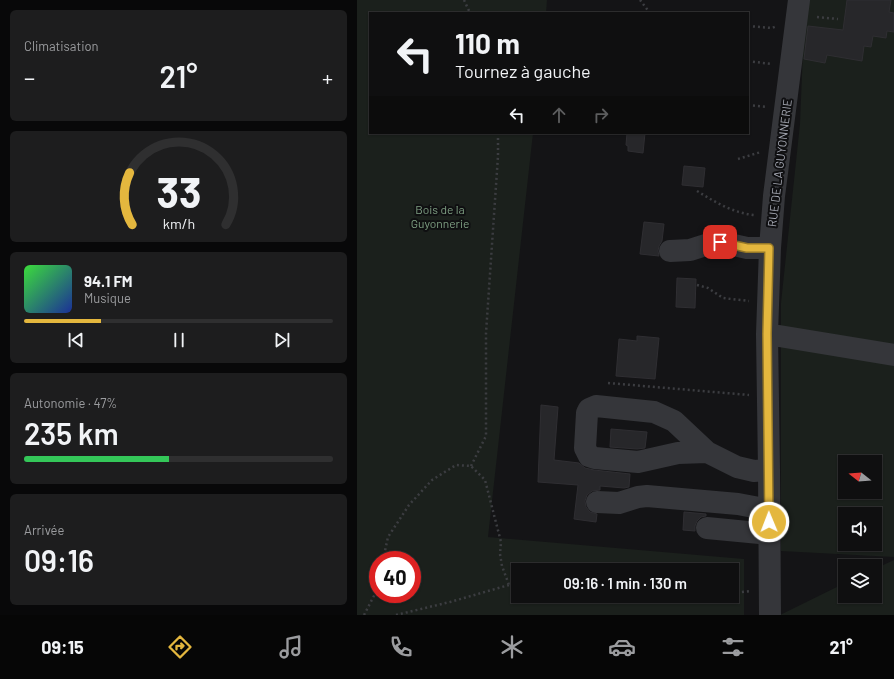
<!DOCTYPE html>
<html lang="fr">
<head>
<meta charset="utf-8">
<style>
	:root { --surface:#0f0f10; --page:#1d1d1e; --text:#f1f3f6; --muted:#9b9c9f; --line:#2f2f30; --accent:#e4b73e }
	body { margin:0; font-family:Barlow,sans-serif; background:var(--page); color:var(--text); height:100vh; display:flex; flex-direction:column; font-size:15px; white-space:nowrap }
	* { box-sizing:border-box; margin:0 }
	p { font-size:13px; color:var(--muted) }
	.icon { flex:none; width:22px; height:22px; fill:none; stroke:currentColor; stroke-width:2; stroke-linecap:round; stroke-linejoin:round }
	.map { position:relative; flex:1; overflow:hidden }
	.sheet { display:flex; flex-direction:column; gap:10px; padding:10px; background:#080809; width:357px }
	.sheet>* { flex:none }
	.hud { position:absolute; left:12px; top:12px; width:380px; height:122px; border-radius:0px; box-shadow:0 1px 3px #0004,0 0 0 1px var(--line); background:#0f0f10; color:var(--text); overflow:hidden }
	.needle { width:26px; rotate:287deg }
	.tools { position:absolute; left:481px; top:455px; display:grid; gap:8px }
	.tools a { display:grid; place-items:center; width:44px; height:44px; border-radius:0px; background:var(--surface); box-shadow:0 1px 3px #0004,0 0 0 1px var(--line); font-size:20px }
	.speed { position:absolute; left:12px; top:551px; display:flex; gap:8px; font-size:20px; font-weight:700; text-align:center }
	.speed>* { display:grid; place-content:center; width:52px; height:52px; border-radius:50%; background:var(--surface); box-shadow:0 1px 3px #0004,0 0 0 1px var(--line); line-height:1 }
	.speed .limit { border:6px solid #d22; background:#fff; color:#111 }
	.pin { position:absolute; display:grid; place-items:center; width:34px; height:34px; color:#fff; margin:-17px; border-radius:8px; box-shadow:0 2px 6px #0006 }
	.me { position:absolute; width:44px; margin:-22px; rotate:359deg; stroke-linejoin:round; filter:drop-shadow(0 0 3px #0008) }
	.turn { display:flex; align-items:center; gap:14px; height:84px; padding:0 20px; font-size:18px }
	.turn .icon { width:52px; height:52px; stroke-width:2.5 }
	.turn b { display:block; font-size:28px; line-height:34px }
	.lanes { display:flex; align-items:center; height:38px; padding:0 20px; background:#0003; justify-content:center; gap:20px; direction:ltr }
	.lanes .off { opacity:.35 }
	.big { font-size:30px; font-weight:600; line-height:1.1 }
	.sheet .card { flex:1; display:flex; flex-direction:column; justify-content:center; gap:6px; min-width:0; padding:0 14px; border-radius:6px; background:var(--page) }
	.sheet .dial { align-items:center; gap:0 }
	.dial svg { height:104px; overflow:visible; fill:none; stroke:var(--line); stroke-width:7; stroke-linecap:round; text-anchor:middle }
	.dial text { fill:var(--text); stroke:none }
	.song { display:flex; align-items:center; gap:12px }
	.cover { width:48px; height:48px; border-radius:6px; background:linear-gradient(135deg,hsl(120 70% 55%),hsl(230 70% 35%)) }
	.played { height:4px; border-radius:2px; background:linear-gradient(90deg,var(--accent) 25%,var(--line) 25%) }
	.keys { display:flex; justify-content:space-around; direction:ltr }
	.heat { display:flex; justify-content:space-between; align-items:center; font-size:22px; direction:ltr }
	.charge { height:6px; border-radius:3px; background:linear-gradient(90deg,#34c759 47%,var(--line) 0) }
	.trip { position:absolute; left:154px; top:563px; width:228px; height:40px; border-radius:0px; background:var(--surface); box-shadow:0 1px 3px #0004,0 0 0 1px var(--line); font-weight:600; line-height:40px; text-align:center }
	.tabs { display:flex; height:64px; justify-content:space-around; align-items:center; background:#060606; color:var(--muted) }
	.tabs .icon { width:28px; height:28px }
	.tabs .selected { color:var(--accent) }
	.tabs b { font-size:18px; color:var(--text) }
	main { display:flex; flex:1; min-height:0 }
	.map>svg:first-child { display:block }
	.green { fill:#1b201c; fill-rule:evenodd }
	.building { fill:#27272a; stroke:#2f2e32 }
	.lines { fill:none; stroke-linecap:round; stroke-linejoin:round }
	.path { stroke:#3c3d41; stroke-width:2.5; stroke-dasharray:2 3; stroke-linecap:butt }
	.minor { stroke:#35363a; stroke-width:22 }
	.route-casing { stroke:#947728; stroke-width:10 }
	.route { stroke:#e4b73e; stroke-width:7 }
	.labels { text-anchor:middle; dominant-baseline:central; stroke-width:4; stroke-linejoin:round; paint-order:stroke }
	.street-label { font-size:12px; fill:#a7aab5; stroke:#0f0f11 }
	.park-label { font-size:12px; fill:#7f9f83; stroke:#0f0f11 }
</style>
</head>
<body>
<main>
<section class="sheet">
<div class="card"><p>Climatisation</p>
<div class="heat"><a>−</a><b class="big">21°</b><a>+</a></div>
</div>
<div class="card dial"><svg viewBox="0 0 100 80">
<path d="M14 69A42 42 0 1 1 86 69"/>
<path d="M14 69A42 42 0 0 1 12 29" stroke="#e4b73e"/>
<text x="50" y="56" font-size="32" font-weight="700">33</text>
<text x="50" y="72" font-size="11">km/h</text>
</svg></div>
<div class="card">
<div class="song"><i class="cover"></i><div><b>94.1 FM</b><p>Musique</p></div></div>
<div class="played"></div>
<div class="keys"><svg class="icon" aria-label="previous" viewBox="0 0 24 24"><path d="M18 5L8 12l10 7zM5 5v14"/></svg><svg class="icon" aria-label="pause" viewBox="0 0 24 24"><path d="M8 5v14M16 5v14"/></svg><svg class="icon" aria-label="next" viewBox="0 0 24 24"><path d="M6 5l10 7-10 7zM19 5v14"/></svg></div>
</div>
<div class="card"><p>Autonomie · 47%</p><b class="big">235 km</b><div class="charge"></div></div>
<div class="card"><p>Arrivée</p><b class="big">09:16</b></div>
</section>
<div class="map">
<svg width="537" height="615" viewBox="0 0 537 615">
	<rect width="100%" height="100%" fill="#141416"/>
	<path class="green" d="M0 0H190L189 13H13V133H176L131 537 387 559V615H0ZM21 560H55V594H21ZM161 570H375V596H161Z
		M448 0H537V557L424 551V303L443 124ZM488 462H518V492H488ZM488 514H518V544H488Z
		M537 560V615H423L488 583V596H518V569Z"/>
	<path class="building" d="M490 0H534L532 12 537 13V32L530 31 529 38 516 36 514 47 507 46 505 61 470 55 468 63 447 59 451 26 486 30Z
		M270 133H288L286 153 271 151V146L269 145Z
		M327 166 348 168 346 187 325 185Z
		M287 222 307 224 305 241 302 246 301 251 302 256 283 254Z
		M320 278 339 279 338 308 319 307Z
		M280 336 302 338 298 379 259 376 262 339 280 341Z
		M184 405 201 407 197 460 222 463 228 468 237 470 273 474 272 487 267 488 243 486V490L235 491 230 495 228 501 229 507 233 512 240 514 239 522 217 519 221 485 181 482Z
		M254 429 290 432 288 448 280 449 253 447Z
		M327 512 349 514V516L344 517 340 521 338 526V531L326 530Z"/>
	<g class="lines">
		<path class="path" d="M107 0 113 13
			M283 0 293 13
			M460 17 481 19
			M391 26 415 28 420 26
			M391 61 414 64
			M391 105 410 107
			M381 159 404 152
			M340 191C358 202 376 213 397 215
			M340 285 351 288 366 298 392 301
			M251 383 392 395
			M114 466 129 436V333L141 156V133
			M26 560 31 537 52 505 75 480 99 465 114 466 128 480 144 542 143 554 145 566 152 585 161 591
			M375 593 394 591
			M170 596 187 602 272 596
			M7 615 19 592 21 583
			M39 615 93 602 152 585"/>
		<path class="minor" d="M313 251 333 250 358 242 368 243 390 248H413
			M410 334 537 355
			M350 452 321 453 281 462 238 458 232 456 228 448 230 413 232 409 239 406 297 412 317 421 350 452 380 467 397 471 412 470
			M240 502 262 503 281 497 290 496 381 504 412 510
			M350 528 413 534
			M413 615 412 470 410 334 413 248 417 196 442 0"/>
	</g>
	<g class="lines">
		<defs>
			<path id="route" d="M363 242 390 248H412L410 334 412 522"/>
		</defs>
		<use href="#route" class="route-casing"/>
		<use href="#route" class="route"/>
	</g>
	<g class="labels">
		<g class="street-label">
			<text transform="translate(422 163) rotate(-83)">RUE DE LA GUYONNERIE</text>
		</g>
		<g class="park-label">
			<text x="83" y="209">Bois de la<tspan x="83" dy="14">Guyonnerie</tspan></text>
		</g>
	</g>
</svg>
<div class="tools">
<a><svg class="needle" viewBox="-14 -14 28 28"><path d="M0-13l5 13h-10z" fill="#e53935"/><path d="M0 13l5-13h-10z" fill="#9b9c9f"/></svg></a>
<a><svg class="icon" aria-label="sound" viewBox="0 0 24 24"><path d="M4 9h4l5-4v14l-5-4H4zM17 9q2 3 0 6"/></svg></a>
<a><svg class="icon" aria-label="layers" viewBox="0 0 24 24"><path d="M12 4l9 5-9 5-9-5zM3 14l9 5 9-5"/></svg></a>
</div>
<div class="speed"><div class="limit">40</div></div>
<div class="pin" style="left:363px;top:242px;background:#d93025"><svg class="icon" aria-label="arrive" viewBox="0 0 24 24"><path d="M6 21V4h12l-3 4 3 4H6"/></svg></div>
<svg class="me" style="left:412px;top:522px" viewBox="-20 -20 40 40"><circle r="17" fill="#e4b73e" stroke="#fff" stroke-width="3"/><path d="M0-11L8 9 0 5-8 9z" fill="#fff"/></svg>
<div class="trip">09:16 · 1 min · 130 m</div>
<div class="hud">
<div class="turn"><svg class="icon" aria-label="left" viewBox="0 0 24 24"><path d="M17 20v-9H6M10 6l-5 5 5 5"/></svg><div><b>110 m</b>Tournez à gauche</div></div>
<div class="lanes"><svg class="icon" aria-label="left" viewBox="0 0 24 24"><path d="M17 20v-9H6M10 6l-5 5 5 5"/></svg><svg class="icon off" aria-label="ahead" viewBox="0 0 24 24"><path d="M12 20V5M6 11l6-6 6 6"/></svg><svg class="icon off" aria-label="right" viewBox="0 0 24 24"><path d="M7 20v-9h11M14 6l5 5-5 5"/></svg></div>
</div>
</div>
</main>
<nav class="tabs">
<b>09:15</b>
<svg class="icon selected" aria-label="directions" viewBox="0 0 24 24"><path d="M12 3l9 9-9 9-9-9zM9 14v-3h6M13 9l2 2-2 2"/></svg>
<svg class="icon" aria-label="music" viewBox="0 0 24 24"><path d="M9 18V5l10-2v13"/><circle cx="6" cy="18" r="3"/><circle cx="16" cy="16" r="3"/></svg>
<svg class="icon" aria-label="phone" viewBox="0 0 24 24"><path d="M5 4h4l2 5-3 2q2 4 5 5l2-3 5 2v4C11 20 4 13 5 4z"/></svg>
<svg class="icon" aria-label="climate" viewBox="0 0 24 24"><path d="M12 3v18M4 7l16 10M4 17L20 7"/></svg>
<svg class="icon" aria-label="car" viewBox="0 0 24 24"><path d="M5 17H2v-5l4-1 3-4h7l3 4 3 1v5h-3M9 17h6M6 11h13"/><circle cx="7" cy="17" r="2"/><circle cx="17" cy="17" r="2"/></svg>
<svg class="icon" aria-label="filters" viewBox="0 0 24 24"><path d="M4 7h16M4 17h16"/><circle cx="9" cy="7" r="2"/><circle cx="15" cy="17" r="2"/></svg>
<b>21°</b>
</nav>
</body>
</html>
